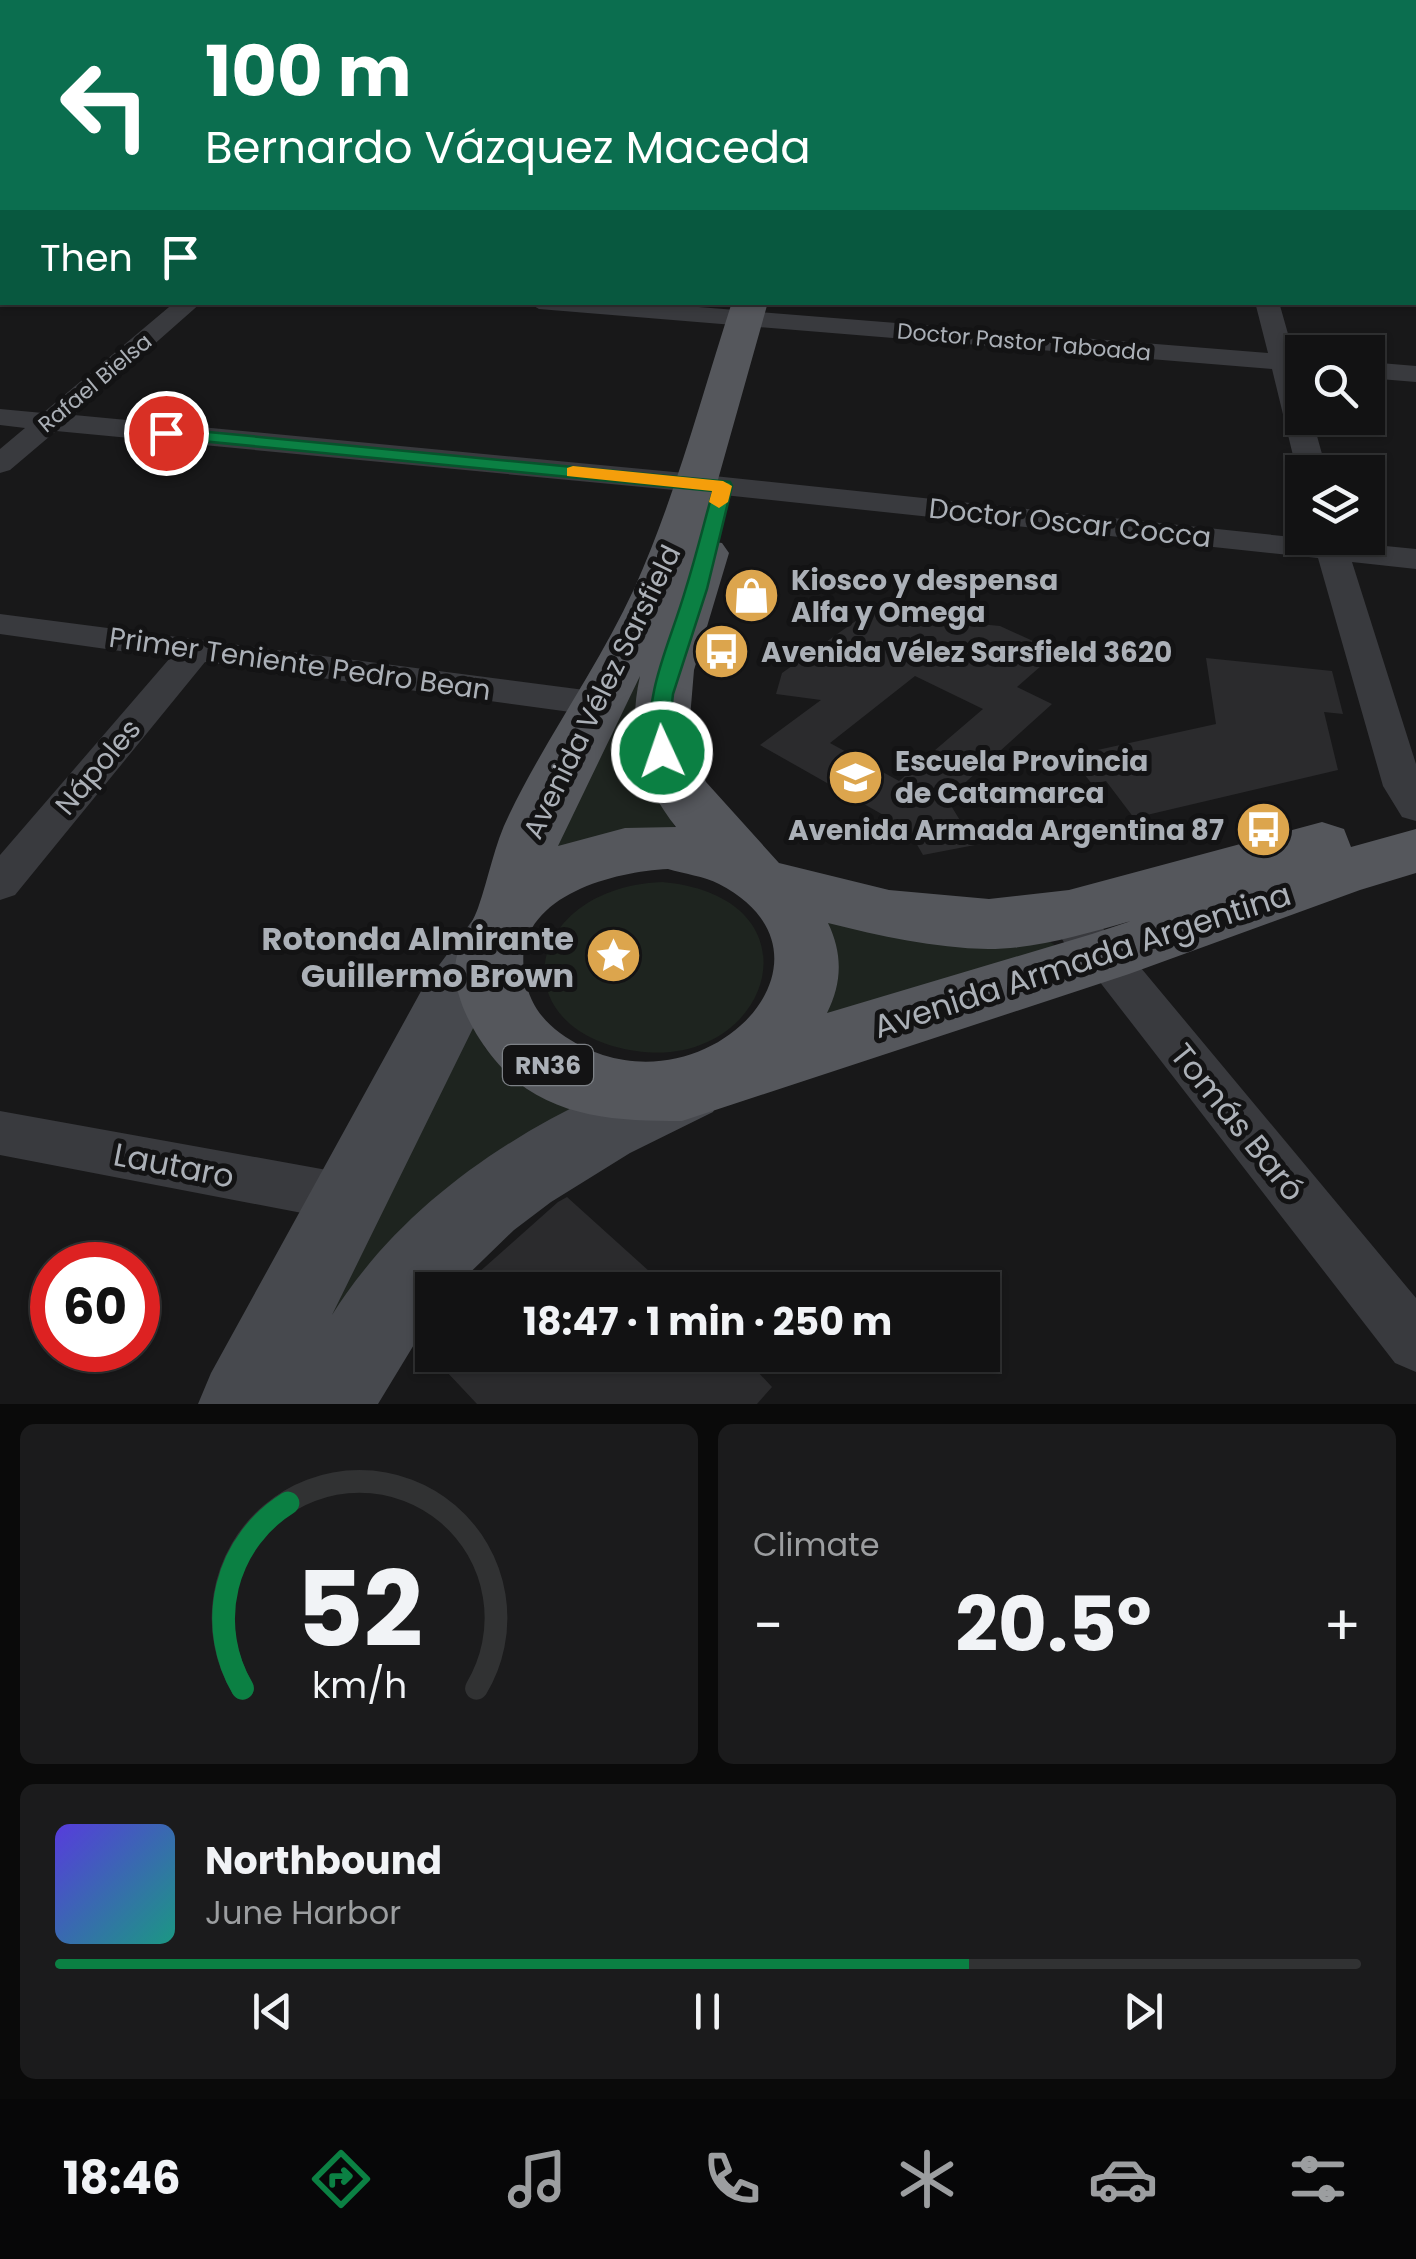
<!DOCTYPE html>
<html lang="en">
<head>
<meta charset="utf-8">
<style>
	:root { --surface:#121213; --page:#1b1b1c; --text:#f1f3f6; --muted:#9c9ea0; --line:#313233; --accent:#0b8043 }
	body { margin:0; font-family:Poppins,sans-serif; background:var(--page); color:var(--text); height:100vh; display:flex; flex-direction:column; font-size:38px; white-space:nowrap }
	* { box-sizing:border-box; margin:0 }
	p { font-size:32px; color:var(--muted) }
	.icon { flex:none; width:55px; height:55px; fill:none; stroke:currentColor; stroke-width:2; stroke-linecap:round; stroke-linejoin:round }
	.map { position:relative; height:1404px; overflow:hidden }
	.drawer { display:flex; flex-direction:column; gap:20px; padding:20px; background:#0a0a0a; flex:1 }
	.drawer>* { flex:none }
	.hud { position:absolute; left:0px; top:0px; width:1418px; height:305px; box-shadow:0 2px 8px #0004,0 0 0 2px var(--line); background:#0b6e4f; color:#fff; overflow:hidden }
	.tools { position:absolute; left:1285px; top:335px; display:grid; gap:20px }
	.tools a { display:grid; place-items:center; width:100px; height:100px; border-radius:0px; background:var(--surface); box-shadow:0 2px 8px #0004,0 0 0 2px var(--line); font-size:50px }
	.speed { position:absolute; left:30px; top:1242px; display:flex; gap:20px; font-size:50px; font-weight:700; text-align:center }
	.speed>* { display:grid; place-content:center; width:130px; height:130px; border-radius:50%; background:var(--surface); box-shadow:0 2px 8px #0004,0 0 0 2px var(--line); line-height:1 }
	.speed .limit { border:15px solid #d22; background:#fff; color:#111 }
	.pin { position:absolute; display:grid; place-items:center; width:85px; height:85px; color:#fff; margin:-42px; border:5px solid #fff; border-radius:50%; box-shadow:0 2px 10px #0007 }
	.me { position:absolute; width:110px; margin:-55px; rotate:357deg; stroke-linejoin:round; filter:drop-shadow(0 0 8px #0008) }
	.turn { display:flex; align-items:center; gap:35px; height:210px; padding:0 40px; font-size:45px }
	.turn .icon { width:130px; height:130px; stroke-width:2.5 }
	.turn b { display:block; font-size:70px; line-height:85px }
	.then { display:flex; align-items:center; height:95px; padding:0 40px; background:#0003; gap:20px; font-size:38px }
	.big { font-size:75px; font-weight:700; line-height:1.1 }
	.drawer .tile { flex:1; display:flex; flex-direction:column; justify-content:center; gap:15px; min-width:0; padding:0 35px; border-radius:15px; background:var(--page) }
	.drawer .dial { align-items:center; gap:0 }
	.dial svg { height:260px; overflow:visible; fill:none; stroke:var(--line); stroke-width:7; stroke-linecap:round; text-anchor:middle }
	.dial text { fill:var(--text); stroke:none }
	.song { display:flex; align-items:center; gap:30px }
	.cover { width:120px; height:120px; border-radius:15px; background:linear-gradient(135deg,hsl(250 70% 55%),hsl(170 70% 35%)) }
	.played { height:10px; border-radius:5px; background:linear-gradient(90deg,var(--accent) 70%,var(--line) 70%) }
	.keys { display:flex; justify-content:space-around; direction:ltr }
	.heat { display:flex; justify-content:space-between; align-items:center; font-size:55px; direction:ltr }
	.drawer .tiles { flex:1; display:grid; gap:20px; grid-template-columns:1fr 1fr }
	.tile:last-child { grid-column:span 2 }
	.trip { position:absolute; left:415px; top:1272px; width:585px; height:100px; border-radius:0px; background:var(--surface); box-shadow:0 2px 8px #0004,0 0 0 2px var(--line); font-weight:700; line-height:100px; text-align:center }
	.menu { display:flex; height:160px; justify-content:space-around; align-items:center; background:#070708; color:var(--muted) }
	.menu .icon { width:70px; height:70px }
	.menu .current { color:var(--accent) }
	.menu b { font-size:45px; color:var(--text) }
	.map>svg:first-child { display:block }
	.green { fill:#1e241f }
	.building { fill:#2b2b2d; fill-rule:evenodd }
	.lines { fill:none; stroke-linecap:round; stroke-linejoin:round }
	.minor { fill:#393a3e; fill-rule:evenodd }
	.secondary { fill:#47494e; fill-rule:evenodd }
	.primary { fill:#55575c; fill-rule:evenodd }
	.route { fill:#0b8043; stroke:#07532c; stroke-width:2.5 }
	.slow { fill:#f59e0b }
	.labels { text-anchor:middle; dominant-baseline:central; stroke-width:10; stroke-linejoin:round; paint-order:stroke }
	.far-street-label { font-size:22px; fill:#abb0b7; stroke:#131314 }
	.shield { fill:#131314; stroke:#7d8186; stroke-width:2.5 }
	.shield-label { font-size:25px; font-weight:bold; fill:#abb0b7 }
	.street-label { font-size:28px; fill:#abb0b7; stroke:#131314 }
	.poi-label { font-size:28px; font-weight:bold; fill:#abb0b7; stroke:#131314; text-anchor:start }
	.near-poi-label { font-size:32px; font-weight:bold; fill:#abb0b7; stroke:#131314; text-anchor:end }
	.near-street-label { font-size:32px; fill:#abb0b7; stroke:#131314 }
</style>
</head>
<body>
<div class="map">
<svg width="1416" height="1404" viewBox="0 0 1416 1404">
	<rect width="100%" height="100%" fill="#181819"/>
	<path class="green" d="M666 613 656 792 675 827 548 851Z
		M662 882C827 897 771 1071 636 1051 498 1030 524 888 662 882Z
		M811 909 1044 937 1057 947 817 1028Z
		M472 1012 485 1048 525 1077 590 1100 268 1404Z"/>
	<path class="building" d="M867 613 1000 626 1057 652 1017 687 1052 704 947 799 975 845 923 855 908 829 760 745 821 700 776 694 782 673ZM915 676 983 709 899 781 830 743Z
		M1206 658 1332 671 1343 714 1324 712 1338 770 1134 818 1106 781 1092 784 1070 756 1216 724Z
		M567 1197 670 1290H459L558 1202Z
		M431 1355H742L772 1387 757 1404H477Z"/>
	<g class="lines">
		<path class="minor" d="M1125 0H1195L1196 2H1127Z
			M1288 0H1303L1304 2H1290Z
			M0 4H2V12H0Z
			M1415 9H1416V17H1415Z
			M0 35H2V45H0Z
			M1415 77H1416V87H1415Z
			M0 91H2V102H0Z
			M1415 118H1416V130H1415Z
			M1415 196H1416V208H1415Z
			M0 253H2V267H0Z
			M1415 260H1416V274H1415Z
			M175 302H202L74 415 695 474 1302 538H1344L1345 542 1416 549V569L1352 562 1416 764V821L1402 817 1383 786 1318 558 695 492 56 431 10 470 0 473V449L25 428 0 425V409L43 413Z
			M527 302H636L1268 353 1255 302H1279L1294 355 1302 356V372H1299L1302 418H1312L1327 472H1302V479L1297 472 1272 369 539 309Z
			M1368 362 1416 366V382L1368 378Z
			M0 614 600 692 613 696 619 704 613 712 600 716 205 662 15 895 0 900V855L170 658 0 634Z
			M1085 922 1101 927 1121 944 1416 1298V1372L1395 1363 1089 968 1069 951 1062 939 1069 927Z
			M0 1111 349 1174 368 1181 376 1198 368 1215 349 1222 0 1155Z"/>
		<path class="secondary" d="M498 910 521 917 531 935 477 1020 332 1315C411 1189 549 1107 687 1059L713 1068 724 1090 713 1112 630 1153 551 1202 514 1230 452 1290H432V1315L378 1404H198L211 1373 425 984 475 917Z"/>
		<path class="primary" d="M704 0H728L730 2H706Z
			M732 302H768L701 540 722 543 729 553 694 670 689 730 695 759 706 782 779 863 889 890 989 899 1069 890 1322 822 1344 829 1351 847 1416 829V873L1360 890 1129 974 682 1121C613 1121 544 1118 495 1060 476 1037 456 1003 455 972 455 946 470 930 478 908 489 877 494 845 509 815 546 738 598 667 634 589 675 498 701 398 732 302ZM640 676C627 735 639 780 676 827L625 828 558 846ZM668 869C684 874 704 876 719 884 864 959 693 1129 560 1033 540 1018 529 1001 525 978 509 898 610 872 668 869ZM1131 921 1092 934 827 1013C842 983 843 954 828 923 880 936 934 948 988 949 1036 949 1085 934 1131 921Z"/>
	</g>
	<path class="route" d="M166 428 730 482 732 486 707 589 673 694 670 721 674 752 671 758 662 760 651 752C644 690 669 647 686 588 696 556 704 523 713 491L160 437V430Z"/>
	<path class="slow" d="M573 466 723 481 732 486 728 502 719 508 709 502 712 491 567 476V468Z"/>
	<defs>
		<symbol id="shop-disc" viewBox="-11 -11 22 22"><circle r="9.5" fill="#dca54d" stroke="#131314"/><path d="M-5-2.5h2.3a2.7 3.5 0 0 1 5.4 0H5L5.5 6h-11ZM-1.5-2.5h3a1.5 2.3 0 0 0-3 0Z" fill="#fff"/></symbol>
		<symbol id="bus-disc" viewBox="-11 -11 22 22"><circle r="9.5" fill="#dca54d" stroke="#131314"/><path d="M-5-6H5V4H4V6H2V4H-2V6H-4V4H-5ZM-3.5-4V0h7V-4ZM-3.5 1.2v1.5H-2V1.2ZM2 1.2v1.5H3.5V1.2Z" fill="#fff"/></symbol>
		<symbol id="school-disc" viewBox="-11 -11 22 22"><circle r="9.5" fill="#dca54d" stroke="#131314"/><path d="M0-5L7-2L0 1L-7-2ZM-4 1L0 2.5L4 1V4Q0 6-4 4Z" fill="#fff"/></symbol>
		<symbol id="sight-disc" viewBox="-11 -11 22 22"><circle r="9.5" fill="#dca54d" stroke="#131314"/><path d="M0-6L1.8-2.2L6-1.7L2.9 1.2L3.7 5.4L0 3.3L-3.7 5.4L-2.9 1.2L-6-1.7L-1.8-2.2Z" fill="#fff"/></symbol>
	</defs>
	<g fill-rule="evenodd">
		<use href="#shop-disc" x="720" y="564" width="63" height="63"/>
		<use href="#bus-disc" x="690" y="620" width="63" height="63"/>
		<use href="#school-disc" x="824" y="746" width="63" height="63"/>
		<use href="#bus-disc" x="1232" y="798" width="63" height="63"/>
		<use href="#sight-disc" x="582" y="924" width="63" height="63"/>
	</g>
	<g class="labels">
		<g class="far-street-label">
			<text transform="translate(1024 342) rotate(5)">Doctor Pastor Taboada</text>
			<text transform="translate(95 383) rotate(-40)">Rafael Bielsa</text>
		</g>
		<rect class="shield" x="503" y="1045" width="90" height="40" rx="8"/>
		<g class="shield-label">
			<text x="548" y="1065">RN36</text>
		</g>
		<g class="street-label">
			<text transform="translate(1070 523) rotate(6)">Doctor Oscar Cocca</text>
			<text transform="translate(300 664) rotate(8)">Primer Teniente Pedro Bean</text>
			<text transform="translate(602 692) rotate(-64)">Avenida Vélez Sarsfield</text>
			<text transform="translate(98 767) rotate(-50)">Nápoles</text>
		</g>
		<g class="poi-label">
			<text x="791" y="580">Kiosco y despensa<tspan x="791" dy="32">Alfa y Omega</tspan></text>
			<text x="761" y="652">Avenida Vélez Sarsfield 3620</text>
			<text x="895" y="761">Escuela Provincia<tspan x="895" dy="32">de Catamarca</tspan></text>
			<text x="1224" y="830" text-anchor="end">Avenida Armada Argentina 87</text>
		</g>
		<g class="near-poi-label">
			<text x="574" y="938">Rotonda Almirante<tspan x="574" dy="37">Guillermo Brown</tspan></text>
		</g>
		<g class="near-street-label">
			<text transform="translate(1082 960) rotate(-18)">Avenida Armada Argentina</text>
			<text transform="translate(1238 1122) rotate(51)">Tomás Baró</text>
			<text transform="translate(174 1165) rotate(11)">Lautaro</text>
		</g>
	</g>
</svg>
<div class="tools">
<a><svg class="icon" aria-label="search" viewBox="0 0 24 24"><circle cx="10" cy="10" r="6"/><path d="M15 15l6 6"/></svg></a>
<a><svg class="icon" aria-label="layers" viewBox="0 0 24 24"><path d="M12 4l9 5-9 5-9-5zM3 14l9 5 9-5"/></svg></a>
</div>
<div class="speed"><div class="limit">60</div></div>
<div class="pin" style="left:166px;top:433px;background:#d93025"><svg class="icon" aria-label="arrive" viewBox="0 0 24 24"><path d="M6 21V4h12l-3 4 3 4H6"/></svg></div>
<svg class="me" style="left:662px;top:752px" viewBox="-20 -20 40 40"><circle r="17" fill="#0b8043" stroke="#fff" stroke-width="3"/><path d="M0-11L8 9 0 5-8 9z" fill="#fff"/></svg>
<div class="trip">18:47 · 1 min · 250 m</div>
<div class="hud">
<div class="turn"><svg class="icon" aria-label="left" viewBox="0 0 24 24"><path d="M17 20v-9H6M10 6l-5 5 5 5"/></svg><div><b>100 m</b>Bernardo Vázquez Maceda</div></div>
<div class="then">Then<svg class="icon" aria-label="arrive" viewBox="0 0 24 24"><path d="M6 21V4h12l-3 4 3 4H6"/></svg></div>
</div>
</div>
<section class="drawer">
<div class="tiles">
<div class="tile dial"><svg viewBox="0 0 100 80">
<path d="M14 69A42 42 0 1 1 86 69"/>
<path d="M14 69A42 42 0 0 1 28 12" stroke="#0b8043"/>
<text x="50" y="56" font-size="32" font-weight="700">52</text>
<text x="50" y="72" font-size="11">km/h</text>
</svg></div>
<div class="tile"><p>Climate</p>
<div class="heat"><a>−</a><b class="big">20.5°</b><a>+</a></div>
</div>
<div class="tile">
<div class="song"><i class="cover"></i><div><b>Northbound</b><p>June Harbor</p></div></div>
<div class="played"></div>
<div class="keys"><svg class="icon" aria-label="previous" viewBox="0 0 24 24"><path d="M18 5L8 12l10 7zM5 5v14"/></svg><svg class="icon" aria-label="pause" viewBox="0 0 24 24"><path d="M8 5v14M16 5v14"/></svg><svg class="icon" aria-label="next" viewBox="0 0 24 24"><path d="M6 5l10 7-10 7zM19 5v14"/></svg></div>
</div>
</div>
</section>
<nav class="menu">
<b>18:46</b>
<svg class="icon current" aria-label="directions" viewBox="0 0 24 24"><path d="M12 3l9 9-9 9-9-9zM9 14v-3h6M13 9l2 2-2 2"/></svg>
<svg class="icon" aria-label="music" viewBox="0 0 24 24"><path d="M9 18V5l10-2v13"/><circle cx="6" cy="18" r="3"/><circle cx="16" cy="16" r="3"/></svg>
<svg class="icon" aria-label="phone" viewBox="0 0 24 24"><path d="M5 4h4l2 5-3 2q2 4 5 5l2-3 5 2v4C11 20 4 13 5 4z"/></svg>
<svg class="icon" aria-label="climate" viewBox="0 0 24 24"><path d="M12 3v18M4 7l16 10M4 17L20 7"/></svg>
<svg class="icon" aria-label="car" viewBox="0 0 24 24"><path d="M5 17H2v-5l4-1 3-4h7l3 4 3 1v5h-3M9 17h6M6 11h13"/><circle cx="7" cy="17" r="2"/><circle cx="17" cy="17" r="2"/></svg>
<svg class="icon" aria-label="filters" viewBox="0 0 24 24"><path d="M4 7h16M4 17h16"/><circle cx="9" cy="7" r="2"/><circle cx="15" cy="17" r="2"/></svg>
</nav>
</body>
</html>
